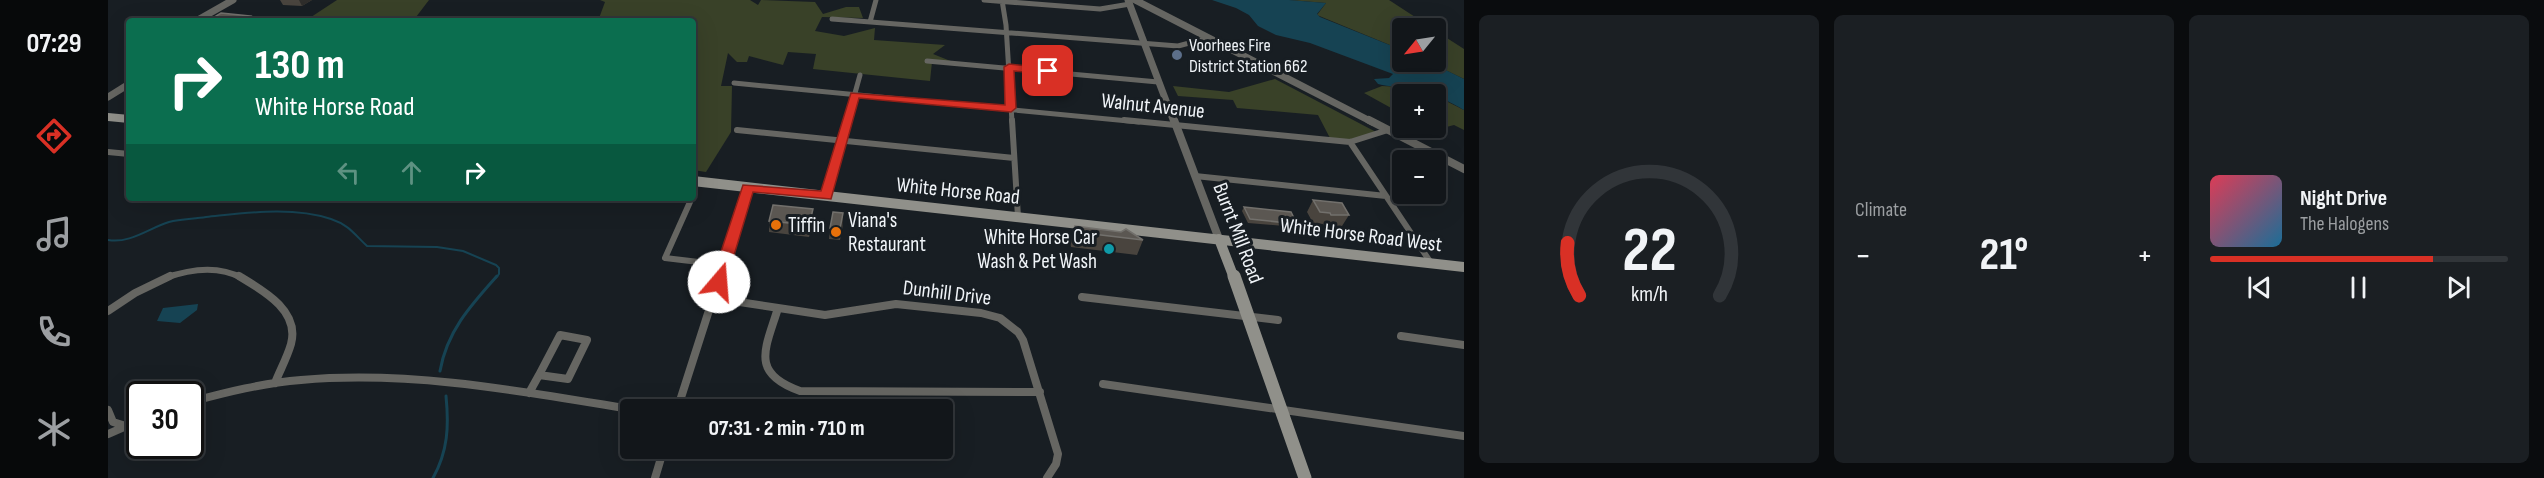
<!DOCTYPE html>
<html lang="en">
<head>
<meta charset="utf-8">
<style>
	:root { --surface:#12161a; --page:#1b1f23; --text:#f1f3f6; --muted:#9c9fa2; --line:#313539; --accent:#d93025 }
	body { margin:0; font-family:"Sofia Sans Condensed",sans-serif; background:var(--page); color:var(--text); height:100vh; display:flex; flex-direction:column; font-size:22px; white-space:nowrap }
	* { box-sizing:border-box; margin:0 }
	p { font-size:20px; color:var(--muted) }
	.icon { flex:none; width:33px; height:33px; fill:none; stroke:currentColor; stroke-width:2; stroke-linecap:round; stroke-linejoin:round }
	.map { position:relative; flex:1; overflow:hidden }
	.panel { display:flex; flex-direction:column; gap:15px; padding:15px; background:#0a0c0e; width:1080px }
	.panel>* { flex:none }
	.hud { position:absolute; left:18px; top:18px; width:570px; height:183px; border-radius:6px; box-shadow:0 6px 24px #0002,0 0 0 2px var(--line); background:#0b6e4f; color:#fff; overflow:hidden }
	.needle { width:39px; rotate:240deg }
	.buttons { position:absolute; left:1284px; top:18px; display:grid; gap:12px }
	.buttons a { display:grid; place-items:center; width:54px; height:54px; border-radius:6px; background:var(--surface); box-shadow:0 6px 24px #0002,0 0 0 2px var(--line); font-size:30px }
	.speed { position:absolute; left:18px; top:381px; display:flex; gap:12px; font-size:30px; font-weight:700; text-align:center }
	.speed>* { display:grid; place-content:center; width:78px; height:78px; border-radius:50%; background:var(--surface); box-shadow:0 6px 24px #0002,0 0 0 2px var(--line); line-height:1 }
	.speed .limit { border:3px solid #111; border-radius:9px; background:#fff; color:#111 }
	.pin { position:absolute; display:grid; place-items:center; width:51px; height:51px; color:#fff; margin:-26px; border-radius:12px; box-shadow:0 3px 9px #0006 }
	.me { position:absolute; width:66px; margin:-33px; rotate:18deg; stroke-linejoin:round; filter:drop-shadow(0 0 4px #0008) }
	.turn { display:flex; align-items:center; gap:21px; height:126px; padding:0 30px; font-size:27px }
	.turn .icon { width:78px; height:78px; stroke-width:2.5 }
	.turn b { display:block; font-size:42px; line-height:51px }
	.lanes { display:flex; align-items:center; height:57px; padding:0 30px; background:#0003; justify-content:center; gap:30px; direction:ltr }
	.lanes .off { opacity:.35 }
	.big { font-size:45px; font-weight:700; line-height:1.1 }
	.panel .widget { flex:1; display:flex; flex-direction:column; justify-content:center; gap:9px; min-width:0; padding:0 21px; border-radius:9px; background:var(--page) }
	.panel .dial { align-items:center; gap:0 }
	.dial svg { height:156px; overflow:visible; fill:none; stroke:var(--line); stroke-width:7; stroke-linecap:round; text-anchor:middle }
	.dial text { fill:var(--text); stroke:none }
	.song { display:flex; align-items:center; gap:18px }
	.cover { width:72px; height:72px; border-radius:9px; background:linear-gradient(135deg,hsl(350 70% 55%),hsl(200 70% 35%)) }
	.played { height:6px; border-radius:3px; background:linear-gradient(90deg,var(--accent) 75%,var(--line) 75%) }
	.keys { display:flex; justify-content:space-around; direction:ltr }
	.heat { display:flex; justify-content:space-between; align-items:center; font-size:33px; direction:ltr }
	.panel .tiles { flex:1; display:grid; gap:15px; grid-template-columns:repeat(3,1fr) }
	.trip { position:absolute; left:512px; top:399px; width:333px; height:60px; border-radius:6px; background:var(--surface); box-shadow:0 6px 24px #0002,0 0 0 2px var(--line); font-weight:700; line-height:60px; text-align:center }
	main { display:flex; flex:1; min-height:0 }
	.tabs { display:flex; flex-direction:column; width:108px; justify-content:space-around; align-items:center; background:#07090a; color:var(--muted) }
	.tabs .icon { width:42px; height:42px }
	.tabs .selected { color:var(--accent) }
	.tabs b { font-size:27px; color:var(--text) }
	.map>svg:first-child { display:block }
	.green { fill:#394128 }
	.water { fill:#164353 }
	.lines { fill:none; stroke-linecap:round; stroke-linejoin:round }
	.stream-far1 { stroke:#164353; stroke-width:2 }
	.stream { stroke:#164353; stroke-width:3 }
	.minor-far2 { stroke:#666662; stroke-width:5 }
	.minor-far1 { stroke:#666662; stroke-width:6 }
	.minor { stroke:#666662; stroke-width:8 }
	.tertiary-far1 { stroke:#666662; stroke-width:7 }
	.tertiary { stroke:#666662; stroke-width:8 }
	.secondary-far2 { stroke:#90908a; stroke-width:8 }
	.secondary-far1 { stroke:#90908a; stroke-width:10 }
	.secondary { stroke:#90908a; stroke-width:13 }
	.wall { fill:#49443e }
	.shaded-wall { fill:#2e2d2b }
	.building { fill:#5b5752; stroke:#72706c; stroke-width:1.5 }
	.route { fill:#d93025; stroke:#8d1f18; stroke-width:1.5 }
	.service-dot { fill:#5c6f8a; stroke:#181e23; stroke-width:2 }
	.food-dot { fill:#e8710a; stroke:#181e23; stroke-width:2 }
	.culture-dot { fill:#0f9aa8; stroke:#181e23; stroke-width:2 }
	.labels { text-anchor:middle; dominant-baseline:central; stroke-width:6; stroke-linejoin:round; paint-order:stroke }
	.far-poi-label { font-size:18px; fill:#f0f4f8; stroke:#181e23; text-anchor:start }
	.street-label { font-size:21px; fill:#f0f4f8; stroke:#181e23 }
	.poi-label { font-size:21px; fill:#f0f4f8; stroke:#181e23; text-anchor:start }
</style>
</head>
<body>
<main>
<nav class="tabs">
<b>07:29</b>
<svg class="icon selected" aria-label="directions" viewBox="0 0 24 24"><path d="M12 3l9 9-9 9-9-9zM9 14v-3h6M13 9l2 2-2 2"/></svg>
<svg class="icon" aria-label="music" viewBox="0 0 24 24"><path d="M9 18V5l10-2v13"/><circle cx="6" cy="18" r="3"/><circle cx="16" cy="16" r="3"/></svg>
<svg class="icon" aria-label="phone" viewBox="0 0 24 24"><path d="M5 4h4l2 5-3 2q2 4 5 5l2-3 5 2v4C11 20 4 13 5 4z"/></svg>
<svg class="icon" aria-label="climate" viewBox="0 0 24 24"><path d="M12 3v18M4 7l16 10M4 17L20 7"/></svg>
</nav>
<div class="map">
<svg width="1356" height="478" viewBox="0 0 1356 478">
	<rect width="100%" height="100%" fill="#181e23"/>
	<path class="green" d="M229 0H321L305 21H197Z
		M492 0H642L650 5 653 0 707 2 715 14 738 7H751L755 18 714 17 707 31 736 36 767 28 766 40 837 45 825 54 845 62H824L822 81 705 69 708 54 680 52 675 65 641 56 639 62H629L620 53 613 86H624L623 132 598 172 585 170V21H490L497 2Z
		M1181 0H1281L1324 28H1294V50L1209 15 1218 3Z
		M1328 31 1356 49V79L1321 62H1328Z
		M1167 79 1270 133 1245 141 1223 140 1210 115 1129 108 1125 100 1070 96 1065 86 1121 92Z
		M1274 86 1311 88 1324 94H1294V114L1256 93Z
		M1328 96 1356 110V130L1346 125 1327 130 1322 128H1328Z"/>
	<path class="water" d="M1104 0H1181L1218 3 1209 14 1212 17 1294 50V62H1321L1356 79V110C1348 105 1313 87 1306 87 1294 87 1281 87 1270 84L1266 79 1281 78 1285 74 1202 43 1168 35 1150 26 1141 15 1128 8Z
		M90 304 89 310 72 323 49 321 55 308Z"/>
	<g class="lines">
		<path class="stream-far1" d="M0 240C22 244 41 228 61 222 73 219 86 219 98 217 138 213 184 206 223 219 241 225 246 234 259 246L329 247 355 251 388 265 391 268V274L388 278"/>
		<path class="stream" d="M332 371C339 331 363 305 389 276
			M325 478C340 451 341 426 338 396"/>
		<path class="minor-far2" d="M876 0 992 9 1022 4
			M894 0 898 25 904 122
			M724 19 1070 46 1100 38
			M762 22 768 0
			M819 61 1050 82
			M626 83 1031 122
			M739 122 752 75"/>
		<path class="minor-far1" d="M904 120 910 217
			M1016 120 1242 142 1280 130
			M629 130 906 158
			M1242 142 1323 263
			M0 152 21 154
			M1087 176 1278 196
			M719 196 740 120
			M581 198 582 202 557 258 616 265
			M57 278C82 269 110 265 134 278
			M611 278 640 188"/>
		<path class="minor" d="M131 276C156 291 192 311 183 344 179 358 172 370 167 383
			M974 297 1170 320
			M605 298 717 315 788 304 873 313 892 318 910 332 915 340 950 454 948 464 939 478
			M670 308C658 348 641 373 692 391L932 392
			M0 311 27 293 62 276
			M452 335 479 340 460 379 431 375Z
			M1293 336 1356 345
			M995 384 1356 436
			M421 393 431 375
			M82 402C119 392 155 383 193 380 305 370 418 392 528 410
			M0 410 5 422 18 426
			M569 410 612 276
			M0 434 32 420
			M547 478 556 448"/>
		<path class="tertiary-far1" d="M1020 0 1066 122
			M1027 0 1264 122
			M88 21 125 0
			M0 97 21 84"/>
		<path class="tertiary" d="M1066 120 1111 239
			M1261 120 1356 169"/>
		<path class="secondary-far2" d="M0 117 21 119"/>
		<path class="secondary-far1" d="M585 181 1356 267
			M1111 239 1126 278"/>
		<path class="secondary" d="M1126 276 1197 478"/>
	</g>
	<path class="wall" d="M172 0H204L194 6 175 5Z
		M1205 200 1241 215 1234 226H1216L1215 224 1205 223 1199 212Z
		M1136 207 1189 224 1187 227 1140 223 1134 211Z
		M705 209V221L701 237 661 232V221Z
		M735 213V224L732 240 721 239 722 228Z
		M967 226 1035 240 1029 255 963 247 962 241Z"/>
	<path class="shaded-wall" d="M191 0H204L194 6Z
		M142 16 144 21H137L136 19Z
		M705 209V221L701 237V225Z
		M735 213V224L732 240V229Z"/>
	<path class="building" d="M113 13 142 16 136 19 142 20 140 21H122L103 19Z
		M1205 200 1234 203 1241 215H1223L1222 213 1212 212Z
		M665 205 705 209 701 225 661 221Z
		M1136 207 1183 212 1189 224 1142 219Z
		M725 212 735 213 732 229 722 228Z
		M967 226 1013 232 1018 229 1035 240 968 232Z"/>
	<path class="route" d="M901 64 940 68 945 71 940 74 906 71 908 108 903 112 751 98 723 199 645 192 618 282 616 285H606L603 282 635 185 713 191 743 93 897 105 896 67Z"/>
	<circle class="service-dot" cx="1069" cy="55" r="6"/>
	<g class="food-dot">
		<circle cx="668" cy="225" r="6"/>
		<circle cx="728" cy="232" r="6"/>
	</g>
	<circle class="culture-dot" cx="1001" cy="249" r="6"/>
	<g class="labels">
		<g class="far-poi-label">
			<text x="1081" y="45">Voorhees Fire<tspan x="1081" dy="21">District Station 662</tspan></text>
		</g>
		<g class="street-label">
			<text transform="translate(1045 106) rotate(6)">Walnut Avenue</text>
			<text transform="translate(850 191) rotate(6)">White Horse Road</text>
			<text transform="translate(1130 233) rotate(69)">Burnt Mill Road</text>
			<text transform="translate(1253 235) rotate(7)">White Horse Road West</text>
			<text transform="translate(839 293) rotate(7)">Dunhill Drive</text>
		</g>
		<g class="poi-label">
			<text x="740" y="220">Viana's<tspan x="740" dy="24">Restaurant</tspan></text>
			<text x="680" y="225">Tiffin</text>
			<text x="989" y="237" text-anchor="end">White Horse Car<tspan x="989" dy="24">Wash &amp; Pet Wash</tspan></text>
		</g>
	</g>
</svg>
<div class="buttons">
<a><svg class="needle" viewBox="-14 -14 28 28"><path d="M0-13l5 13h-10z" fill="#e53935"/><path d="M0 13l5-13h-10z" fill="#9c9fa2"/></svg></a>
<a>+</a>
<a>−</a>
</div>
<div class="speed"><div class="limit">30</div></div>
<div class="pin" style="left:940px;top:71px;background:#d93025"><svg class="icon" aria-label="arrive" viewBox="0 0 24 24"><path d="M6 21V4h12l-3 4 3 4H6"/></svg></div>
<svg class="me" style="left:611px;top:282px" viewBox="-20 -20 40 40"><circle r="19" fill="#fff"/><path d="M0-13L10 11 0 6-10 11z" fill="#d93025"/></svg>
<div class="trip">07:31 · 2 min · 710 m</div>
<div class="hud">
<div class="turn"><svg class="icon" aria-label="right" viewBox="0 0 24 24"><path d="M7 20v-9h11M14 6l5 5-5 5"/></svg><div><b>130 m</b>White Horse Road</div></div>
<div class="lanes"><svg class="icon off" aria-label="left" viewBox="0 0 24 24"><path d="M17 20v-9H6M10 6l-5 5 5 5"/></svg><svg class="icon off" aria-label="ahead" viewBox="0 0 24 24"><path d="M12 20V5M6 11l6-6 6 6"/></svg><svg class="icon" aria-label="right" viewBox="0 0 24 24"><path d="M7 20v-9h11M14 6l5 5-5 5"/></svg></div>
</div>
</div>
<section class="panel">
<div class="tiles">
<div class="widget dial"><svg viewBox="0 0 100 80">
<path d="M14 69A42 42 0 1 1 86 69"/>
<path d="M14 69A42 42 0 0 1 8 42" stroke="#d93025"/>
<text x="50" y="56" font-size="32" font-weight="700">22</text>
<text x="50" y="72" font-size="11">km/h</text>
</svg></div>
<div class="widget"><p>Climate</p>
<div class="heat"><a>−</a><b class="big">21°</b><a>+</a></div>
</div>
<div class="widget">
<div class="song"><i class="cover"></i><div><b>Night Drive</b><p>The Halogens</p></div></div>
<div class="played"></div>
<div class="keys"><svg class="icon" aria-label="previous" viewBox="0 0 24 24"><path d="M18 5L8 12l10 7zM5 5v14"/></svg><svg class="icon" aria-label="pause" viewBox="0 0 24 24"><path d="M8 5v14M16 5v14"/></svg><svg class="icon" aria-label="next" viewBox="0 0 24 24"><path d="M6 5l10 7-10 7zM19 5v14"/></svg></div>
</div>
</div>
</section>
</main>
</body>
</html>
